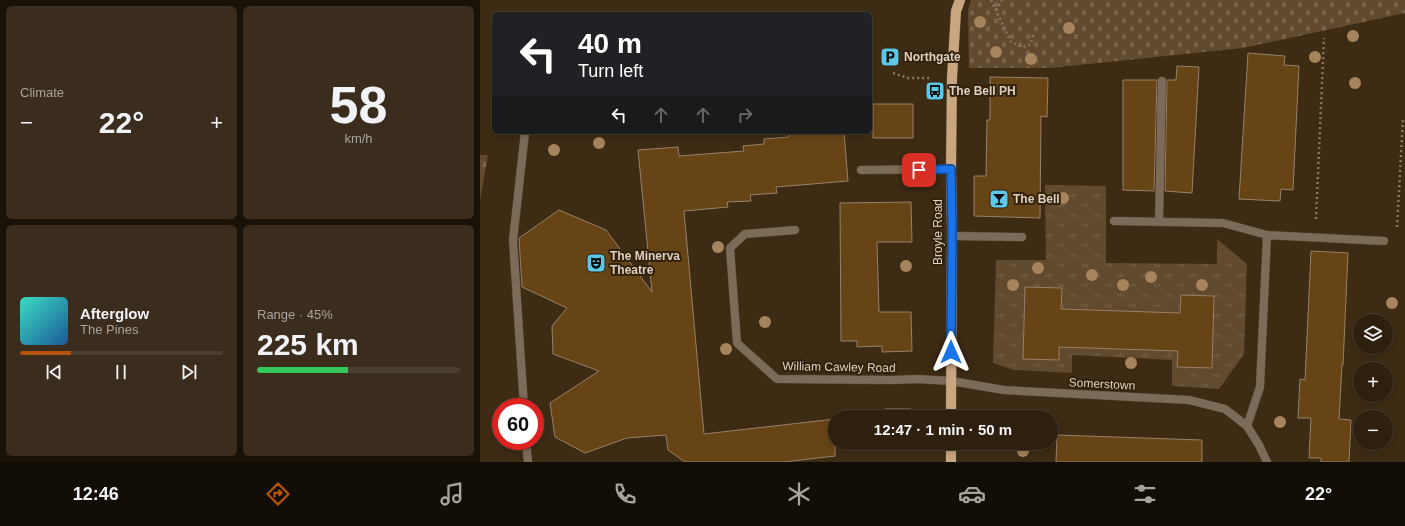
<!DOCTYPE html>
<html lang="en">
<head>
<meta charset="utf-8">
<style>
	:root { --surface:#2e200f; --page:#3a2d1d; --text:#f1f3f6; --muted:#a7a39e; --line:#493e2f; --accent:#b45309 }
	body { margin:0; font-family:Helvetica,sans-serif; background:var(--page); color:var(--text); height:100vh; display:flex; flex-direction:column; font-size:15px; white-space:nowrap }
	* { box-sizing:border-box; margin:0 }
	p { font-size:13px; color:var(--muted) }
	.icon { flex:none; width:22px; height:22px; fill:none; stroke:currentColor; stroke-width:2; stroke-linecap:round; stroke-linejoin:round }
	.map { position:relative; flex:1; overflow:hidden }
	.details { display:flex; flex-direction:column; gap:6px; padding:6px; background:#191208; width:480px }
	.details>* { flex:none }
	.top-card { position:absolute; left:12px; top:12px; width:380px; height:122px; border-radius:6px; box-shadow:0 2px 6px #0003,0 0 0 1px var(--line); background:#202124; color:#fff; overflow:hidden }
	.tools { position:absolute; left:873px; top:314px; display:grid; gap:8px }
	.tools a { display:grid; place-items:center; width:40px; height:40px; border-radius:50%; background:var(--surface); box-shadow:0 2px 6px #0003,0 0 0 1px var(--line); font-size:20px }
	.speed { position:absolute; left:12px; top:398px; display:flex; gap:8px; font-size:20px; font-weight:700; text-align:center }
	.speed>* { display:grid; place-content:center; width:52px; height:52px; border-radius:50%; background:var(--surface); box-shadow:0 2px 6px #0003,0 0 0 1px var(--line); line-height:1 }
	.speed .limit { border:6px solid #d22; background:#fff; color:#111 }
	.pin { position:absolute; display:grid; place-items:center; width:34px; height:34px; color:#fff; margin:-17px; border-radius:8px; box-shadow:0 2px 6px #0006 }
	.me { position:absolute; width:44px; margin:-22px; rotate:0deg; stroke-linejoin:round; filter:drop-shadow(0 0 3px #0008) }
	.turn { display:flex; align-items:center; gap:14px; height:84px; padding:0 20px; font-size:18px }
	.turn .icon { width:52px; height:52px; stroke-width:2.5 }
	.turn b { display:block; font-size:28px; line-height:34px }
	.lanes { display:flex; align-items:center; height:38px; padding:0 20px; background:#0003; justify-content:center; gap:20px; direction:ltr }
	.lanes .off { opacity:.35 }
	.big { font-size:30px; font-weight:700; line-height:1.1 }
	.details .card { flex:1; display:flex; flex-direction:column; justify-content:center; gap:6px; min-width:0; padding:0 14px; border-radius:6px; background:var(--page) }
	.details .dial { align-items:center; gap:0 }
	.dial b { font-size:52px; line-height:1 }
	.song { display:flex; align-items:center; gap:12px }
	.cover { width:48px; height:48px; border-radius:6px; background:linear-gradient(135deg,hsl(170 70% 55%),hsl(210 70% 35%)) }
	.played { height:4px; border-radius:2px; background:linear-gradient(90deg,var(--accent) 25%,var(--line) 25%) }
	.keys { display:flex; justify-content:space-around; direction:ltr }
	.heat { display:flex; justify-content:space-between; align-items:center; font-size:22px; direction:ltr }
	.charge { height:6px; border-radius:3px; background:linear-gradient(90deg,#34c759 45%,var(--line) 0) }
	.details .tiles { flex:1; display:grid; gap:6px; grid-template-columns:repeat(2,1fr) }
	.trip { position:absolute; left:348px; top:410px; width:230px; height:40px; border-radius:20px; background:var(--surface); box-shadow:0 2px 6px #0003,0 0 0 1px var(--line); font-weight:700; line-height:40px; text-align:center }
	.menu { display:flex; height:64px; justify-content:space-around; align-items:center; background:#120d06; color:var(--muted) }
	.menu .icon { width:28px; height:28px }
	.menu .on { color:var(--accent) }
	.menu b { font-size:18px; color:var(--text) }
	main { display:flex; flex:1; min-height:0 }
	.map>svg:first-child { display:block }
	.grass { fill:url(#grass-tufts) }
	.forest { fill:url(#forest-firs) }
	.cemetery { fill:url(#cemetery-stones) }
	.building { fill:#674416; stroke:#988169 }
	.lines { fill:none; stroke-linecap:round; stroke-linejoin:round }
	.service-casing { stroke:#574630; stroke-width:9 }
	.minor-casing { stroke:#574630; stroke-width:9 }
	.primary-casing { stroke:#574630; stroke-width:11 }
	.path { stroke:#877865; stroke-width:2.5; stroke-dasharray:2 3; stroke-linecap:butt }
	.service { stroke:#7c6b59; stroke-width:8 }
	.minor { stroke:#7c6b59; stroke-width:8 }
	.primary { stroke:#c8a680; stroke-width:10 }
	.tree { fill:#a6845d }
	.route-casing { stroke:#114b97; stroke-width:10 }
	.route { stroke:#1a73e8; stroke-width:7 }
	.labels { text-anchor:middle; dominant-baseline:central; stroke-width:4; stroke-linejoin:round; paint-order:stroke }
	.poi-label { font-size:12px; font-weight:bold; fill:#ddd1c4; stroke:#33210a; text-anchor:start }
	.street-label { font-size:12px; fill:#ddd1c4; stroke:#33210a }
</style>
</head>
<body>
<main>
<section class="details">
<div class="tiles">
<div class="card"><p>Climate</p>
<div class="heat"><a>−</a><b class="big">22°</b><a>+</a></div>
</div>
<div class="card dial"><b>58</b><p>km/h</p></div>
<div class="card">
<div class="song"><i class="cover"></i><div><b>Afterglow</b><p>The Pines</p></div></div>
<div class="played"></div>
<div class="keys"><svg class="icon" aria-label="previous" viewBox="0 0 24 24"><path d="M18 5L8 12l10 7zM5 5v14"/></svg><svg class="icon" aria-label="pause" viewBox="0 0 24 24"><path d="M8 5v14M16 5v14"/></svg><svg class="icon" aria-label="next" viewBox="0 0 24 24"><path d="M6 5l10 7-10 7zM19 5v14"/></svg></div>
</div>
<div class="card"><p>Range · 45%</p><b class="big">225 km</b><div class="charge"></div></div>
</div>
</section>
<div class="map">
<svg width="925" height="462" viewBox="0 0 925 462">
	<defs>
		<pattern id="grass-tufts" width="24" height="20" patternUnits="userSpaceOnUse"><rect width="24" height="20" fill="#624a2e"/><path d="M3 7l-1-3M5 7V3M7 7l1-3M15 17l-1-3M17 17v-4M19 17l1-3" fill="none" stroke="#78634b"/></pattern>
		<pattern id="forest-firs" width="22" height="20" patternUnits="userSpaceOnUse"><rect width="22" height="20" fill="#624a2e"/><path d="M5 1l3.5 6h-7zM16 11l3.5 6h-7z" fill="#78634b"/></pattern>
		<pattern id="cemetery-stones" width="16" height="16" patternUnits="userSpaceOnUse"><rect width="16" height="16" fill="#624a2e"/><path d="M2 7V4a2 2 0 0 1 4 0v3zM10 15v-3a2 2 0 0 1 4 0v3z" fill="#78634b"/></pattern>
	</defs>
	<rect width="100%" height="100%" fill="#3d2b14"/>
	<path class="grass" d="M565 185 626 186V263L737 264V239L767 264 764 354 739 389 692 386V360L592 355V373L534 370 513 363 516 260H566Z"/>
	<path class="forest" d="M0 155H8L0 200Z"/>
	<path class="cemetery" d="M491 0H925V13L763 48 570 68H489L488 10Z"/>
	<path class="building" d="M768 53 805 56 804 65 819 66 813 190 801 189 800 201 759 199Z
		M697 66 719 67 712 193 685 191 687 80H696Z
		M510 77 568 78 567 117 561 116 560 218 494 216V176H506L507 120H510Z
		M643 80H677L674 191 643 190Z
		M393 104H433V138H393Z
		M338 132H364L368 181 296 187 297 193 270 195 271 201 247 202 248 207 204 211 224 434 355 419V456L304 462H205L188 450 186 435 147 438 105 453 75 437 70 403 119 371 73 354 72 326 87 308 42 287 39 238 79 210 126 230 172 292 158 150 198 147 199 156 264 151 263 146 284 144V139L309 137V134Z
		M431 202 432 242H397L399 312H431L432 351 402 352V346L377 347V341H361L360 203Z
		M831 251 868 253 863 365H862L859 419 871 420 869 462H841V458H829L831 418H818L820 379 825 380Z
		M545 287 582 288 581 309 700 313 701 295 734 296 732 368 697 367 698 351 579 347V360L543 359Z
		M405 409H431V417H405Z
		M577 435 722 440V462H576Z
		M406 443H432V445L406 446Z"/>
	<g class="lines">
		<defs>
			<path id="service" d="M381 170 471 169
				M679 222 682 81
				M472 236 542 237
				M44 407 33 240 45 132
				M46 441 48 462"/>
			<path id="minor" d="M634 221 743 223 787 235 904 241
				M315 230 265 234 250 248 257 343 297 379 414 380 437 379 471 381 524 390 709 400 745 409 767 426 779 445 787 462
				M767 426 780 387 787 235"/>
			<path id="primary" d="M471 417 472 231 471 169 472 78 476 11 480 0
				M471 443V462"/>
		</defs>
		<use href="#service" class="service-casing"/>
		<use href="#minor" class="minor-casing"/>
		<use href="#primary" class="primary-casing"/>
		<path class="path" d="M511 0 531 42 543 47 551 44 553 35
			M516 10 522 0
			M413 73 428 78H452
			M836 219 844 38
			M917 227 923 119"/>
		<use href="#service" class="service"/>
		<use href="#minor" class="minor"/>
		<use href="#primary" class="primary"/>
	</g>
	<g class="tree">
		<circle cx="500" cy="22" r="6"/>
		<circle cx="589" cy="28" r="6"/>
		<circle cx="873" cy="36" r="6"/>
		<circle cx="516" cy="52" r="6"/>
		<circle cx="835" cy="57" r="6"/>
		<circle cx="551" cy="59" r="6"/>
		<circle cx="875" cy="83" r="6"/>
		<circle cx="119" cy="143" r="6"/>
		<circle cx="74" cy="150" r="6"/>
		<circle cx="583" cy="198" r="6"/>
		<circle cx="238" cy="247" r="6"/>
		<circle cx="426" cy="266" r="6"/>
		<circle cx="558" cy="268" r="6"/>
		<circle cx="612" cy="275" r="6"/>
		<circle cx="671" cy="277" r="6"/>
		<circle cx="533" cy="285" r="6"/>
		<circle cx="643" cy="285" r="6"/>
		<circle cx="722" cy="285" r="6"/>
		<circle cx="912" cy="303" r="6"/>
		<circle cx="285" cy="322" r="6"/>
		<circle cx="246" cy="349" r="6"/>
		<circle cx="651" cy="363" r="6"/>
		<circle cx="800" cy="422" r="6"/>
		<circle cx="543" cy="451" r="6"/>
	</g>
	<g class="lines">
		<defs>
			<path id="route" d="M439 170 471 169 472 231 471 352"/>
		</defs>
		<use href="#route" class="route-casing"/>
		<use href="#route" class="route"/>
	</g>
	<defs>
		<symbol id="parking-square" viewBox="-11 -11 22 22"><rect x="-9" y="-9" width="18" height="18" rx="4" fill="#5cc7e7" stroke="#33210a"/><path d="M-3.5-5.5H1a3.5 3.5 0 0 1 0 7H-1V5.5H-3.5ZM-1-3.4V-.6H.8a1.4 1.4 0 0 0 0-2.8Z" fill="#111"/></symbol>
		<symbol id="bus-square" viewBox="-11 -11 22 22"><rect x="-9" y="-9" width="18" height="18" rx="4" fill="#5cc7e7" stroke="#33210a"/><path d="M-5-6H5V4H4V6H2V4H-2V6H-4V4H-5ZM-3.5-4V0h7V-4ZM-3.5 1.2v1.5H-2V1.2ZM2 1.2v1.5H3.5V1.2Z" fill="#111"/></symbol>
		<symbol id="bar-square" viewBox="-11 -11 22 22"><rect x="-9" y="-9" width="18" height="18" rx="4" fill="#5cc7e7" stroke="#33210a"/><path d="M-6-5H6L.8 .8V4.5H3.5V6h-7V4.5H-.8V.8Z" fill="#111"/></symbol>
		<symbol id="theatre-square" viewBox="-11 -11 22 22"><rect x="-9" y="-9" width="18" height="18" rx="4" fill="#5cc7e7" stroke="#33210a"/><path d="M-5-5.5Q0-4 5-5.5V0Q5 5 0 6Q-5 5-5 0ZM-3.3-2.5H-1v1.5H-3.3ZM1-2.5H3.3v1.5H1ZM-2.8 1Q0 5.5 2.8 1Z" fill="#111"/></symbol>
	</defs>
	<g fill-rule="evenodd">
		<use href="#parking-square" x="399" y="46" width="22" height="22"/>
		<use href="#bus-square" x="444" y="80" width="22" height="22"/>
		<use href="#bar-square" x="508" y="188" width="22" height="22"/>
		<use href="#theatre-square" x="105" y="252" width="22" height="22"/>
	</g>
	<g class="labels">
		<g class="poi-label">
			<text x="424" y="57">Northgate</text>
			<text x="469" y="91">The Bell PH</text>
			<text x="533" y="199">The Bell</text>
			<text x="130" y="256">The Minerva<tspan x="130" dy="14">Theatre</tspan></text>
		</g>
		<g class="street-label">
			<text transform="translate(458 232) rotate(-90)">Broyle Road</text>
			<text transform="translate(359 367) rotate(1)">William Cawley Road</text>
			<text transform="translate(622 384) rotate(3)">Somerstown</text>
		</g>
	</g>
</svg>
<div class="tools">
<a><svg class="icon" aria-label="layers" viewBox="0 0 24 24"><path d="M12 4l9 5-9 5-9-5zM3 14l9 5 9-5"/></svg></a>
<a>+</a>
<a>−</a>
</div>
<div class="speed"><div class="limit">60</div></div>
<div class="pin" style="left:439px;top:170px;background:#d93025"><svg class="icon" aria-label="arrive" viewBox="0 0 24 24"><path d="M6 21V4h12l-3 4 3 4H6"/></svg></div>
<svg class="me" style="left:471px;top:352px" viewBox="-20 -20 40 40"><path d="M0-17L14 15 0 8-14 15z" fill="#1a73e8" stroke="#fff" stroke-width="4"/></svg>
<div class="trip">12:47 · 1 min · 50 m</div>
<div class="top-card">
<div class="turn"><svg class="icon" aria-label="left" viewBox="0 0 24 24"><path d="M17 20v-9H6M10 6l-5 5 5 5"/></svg><div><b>40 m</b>Turn left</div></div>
<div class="lanes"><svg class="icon" aria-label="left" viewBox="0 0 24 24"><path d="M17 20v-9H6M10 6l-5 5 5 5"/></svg><svg class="icon off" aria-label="ahead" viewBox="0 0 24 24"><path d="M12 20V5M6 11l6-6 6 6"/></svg><svg class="icon off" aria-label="ahead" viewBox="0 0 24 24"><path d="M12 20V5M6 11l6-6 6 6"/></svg><svg class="icon off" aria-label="right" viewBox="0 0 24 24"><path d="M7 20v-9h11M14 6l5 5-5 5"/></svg></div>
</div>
</div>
</main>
<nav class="menu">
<b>12:46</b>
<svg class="icon on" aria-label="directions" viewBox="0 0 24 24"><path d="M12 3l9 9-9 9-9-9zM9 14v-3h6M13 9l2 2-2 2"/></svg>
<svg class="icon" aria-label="music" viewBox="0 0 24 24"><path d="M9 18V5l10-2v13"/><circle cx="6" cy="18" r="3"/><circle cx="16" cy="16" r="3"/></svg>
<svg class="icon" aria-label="phone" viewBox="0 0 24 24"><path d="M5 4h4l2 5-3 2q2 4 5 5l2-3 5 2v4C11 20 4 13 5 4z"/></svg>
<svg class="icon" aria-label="climate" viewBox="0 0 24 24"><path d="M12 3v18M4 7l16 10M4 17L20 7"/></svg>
<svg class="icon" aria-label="car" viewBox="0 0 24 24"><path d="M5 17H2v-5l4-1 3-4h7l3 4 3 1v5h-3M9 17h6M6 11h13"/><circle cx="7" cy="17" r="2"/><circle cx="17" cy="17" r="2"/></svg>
<svg class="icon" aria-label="filters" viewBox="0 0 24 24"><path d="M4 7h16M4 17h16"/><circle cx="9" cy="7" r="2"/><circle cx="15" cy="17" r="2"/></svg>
<b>22°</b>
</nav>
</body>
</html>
